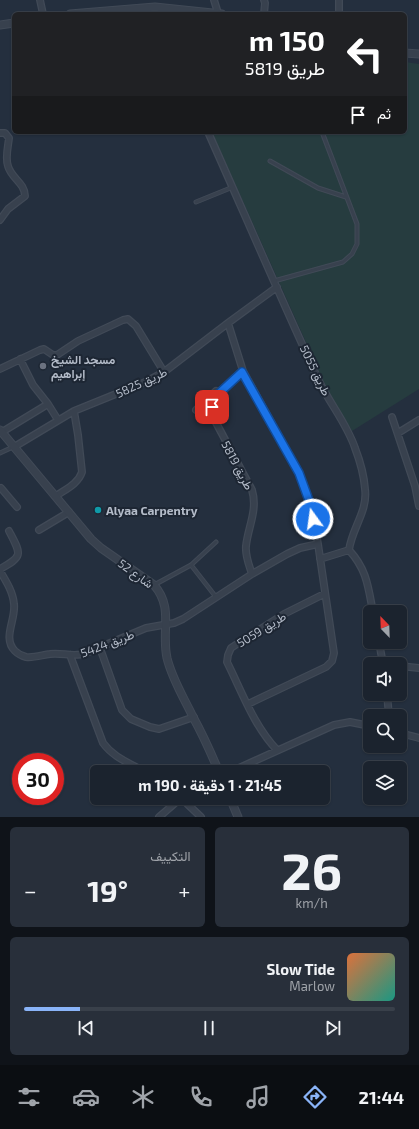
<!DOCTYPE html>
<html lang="ar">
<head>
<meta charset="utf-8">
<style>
	:root { --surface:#1b232e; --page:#282f3a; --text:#f1f3f6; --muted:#a0a4aa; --line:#39404a; --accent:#8ab4f8 }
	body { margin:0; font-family:"Exo 2",Vazirmatn,sans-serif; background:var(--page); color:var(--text); direction:rtl; height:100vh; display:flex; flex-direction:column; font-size:15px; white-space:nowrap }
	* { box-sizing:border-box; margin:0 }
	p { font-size:13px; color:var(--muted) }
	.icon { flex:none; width:22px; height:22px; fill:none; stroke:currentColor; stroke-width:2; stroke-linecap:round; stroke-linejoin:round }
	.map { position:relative; height:817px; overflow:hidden; direction:ltr }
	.drawer { display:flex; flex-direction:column; gap:10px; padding:10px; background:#0f1319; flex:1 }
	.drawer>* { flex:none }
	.banner { position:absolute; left:12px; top:12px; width:395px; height:122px; border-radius:6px; box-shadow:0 1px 3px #0004,0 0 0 1px var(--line); direction:rtl; background:#202124; color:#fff; overflow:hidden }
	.needle { width:26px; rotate:337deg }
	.tools { position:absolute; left:363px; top:605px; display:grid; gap:8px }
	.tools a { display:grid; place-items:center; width:44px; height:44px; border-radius:6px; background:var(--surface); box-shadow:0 1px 3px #0004,0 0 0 1px var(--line); font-size:20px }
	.speed { position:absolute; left:12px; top:753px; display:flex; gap:8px; font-size:20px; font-weight:700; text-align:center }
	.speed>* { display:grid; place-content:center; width:52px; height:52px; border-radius:50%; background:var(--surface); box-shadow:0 1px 3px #0004,0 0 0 1px var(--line); line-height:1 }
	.speed .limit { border:6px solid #d22; background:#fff; color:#111 }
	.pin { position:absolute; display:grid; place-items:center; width:34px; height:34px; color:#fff; margin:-17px; border-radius:8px; box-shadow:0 2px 6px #0006 }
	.me { position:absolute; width:44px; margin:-22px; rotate:346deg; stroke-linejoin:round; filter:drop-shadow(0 0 3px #0008) }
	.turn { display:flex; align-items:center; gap:14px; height:84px; padding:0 16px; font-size:18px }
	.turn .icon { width:52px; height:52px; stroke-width:2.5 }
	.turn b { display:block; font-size:28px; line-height:34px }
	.then { display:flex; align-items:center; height:38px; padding:0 16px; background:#0003; gap:8px; font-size:15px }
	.big { font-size:30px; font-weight:700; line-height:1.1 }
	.drawer .tile { flex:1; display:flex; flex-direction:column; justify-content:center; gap:6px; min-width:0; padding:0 14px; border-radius:6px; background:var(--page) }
	.drawer .dial { align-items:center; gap:0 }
	.dial b { font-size:52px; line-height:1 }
	.song { display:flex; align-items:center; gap:12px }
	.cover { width:48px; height:48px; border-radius:6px; background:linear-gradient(135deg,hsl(20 70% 55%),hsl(170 70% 35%)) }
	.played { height:4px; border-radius:2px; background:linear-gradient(90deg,var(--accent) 15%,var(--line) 15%) }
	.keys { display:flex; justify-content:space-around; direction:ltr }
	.heat { display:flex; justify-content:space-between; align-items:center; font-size:22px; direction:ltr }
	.drawer .tiles { flex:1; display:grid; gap:10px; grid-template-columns:1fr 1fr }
	.tile:last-child { grid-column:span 2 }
	.trip { position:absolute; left:90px; top:765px; width:240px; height:40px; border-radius:6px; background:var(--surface); box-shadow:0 1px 3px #0004,0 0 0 1px var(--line); font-weight:700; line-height:40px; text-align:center; direction:rtl }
	.menu { display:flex; height:64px; justify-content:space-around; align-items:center; background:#0b0e12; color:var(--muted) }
	.menu .icon { width:28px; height:28px }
	.menu .on { color:var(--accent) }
	.menu b { font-size:18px; color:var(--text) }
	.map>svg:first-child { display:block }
	.green { fill:#263c3f }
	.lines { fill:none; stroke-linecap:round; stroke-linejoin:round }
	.service-casing { stroke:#414a57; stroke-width:5 }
	.minor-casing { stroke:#414a57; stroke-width:8 }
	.tertiary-casing { stroke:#414a57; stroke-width:9 }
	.service { stroke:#38414e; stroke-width:3 }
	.minor { stroke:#38414e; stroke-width:5.5 }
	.tertiary { stroke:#38414e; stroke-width:7 }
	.route-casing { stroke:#114b97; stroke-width:10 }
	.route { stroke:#1a73e8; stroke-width:7 }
	.worship-dot { fill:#6b7280; stroke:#1d2633; stroke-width:1.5 }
	.culture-dot { fill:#0f9aa8; stroke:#1d2633; stroke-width:1.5 }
	.labels { text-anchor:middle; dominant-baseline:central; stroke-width:4; stroke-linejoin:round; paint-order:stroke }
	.poi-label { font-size:12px; font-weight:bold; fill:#b4bcc9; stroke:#1d2633; text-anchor:start }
	.street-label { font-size:12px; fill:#b4bcc9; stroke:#1d2633 }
</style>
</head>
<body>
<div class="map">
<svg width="419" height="817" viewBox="0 0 419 817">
	<rect width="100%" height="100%" fill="#242f3e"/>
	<path class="green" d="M405 62 419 64V389L352 431 330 396 212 132H405Z"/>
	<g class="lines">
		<defs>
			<path id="service" d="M270 161 318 188 346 197
				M196 202 233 187
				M274 281 343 262 352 254 357 244V224L322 132
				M0 453 13 447
				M191 565 216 597
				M154 585 191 565 216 542"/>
			<path id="minor" d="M40 0 43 14
				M214 0 218 13
				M264 0 265 3 264 14
				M339 14V0
				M208 132C245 215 281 299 319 381 330 404 347 424 355 448 360 461 364 475 365 489 368 511 352 528 349 550 367 570 368 586 373 612
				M0 133H5L9 138C8 147 5 158 8 166 11 178 25 183 25 196L8 209 0 220
				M228 323 243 371 215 397 212 407 213 417 252 490C258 510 248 527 246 546 245 556 249 565 252 574
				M20 359 33 385 48 404 58 420
				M0 369 40 350 44 349 53 355H57L78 341 123 320 128 319 136 326 164 372
				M243 371 299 473 311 506 318 544 334 653 332 661 326 667 248 704
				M196 410 216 391
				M392 417 415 486 419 506
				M2 432 48 404
				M398 433 419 420
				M14 447 74 411 143 383 164 372 228 323 277 287
				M1 488 17 507
				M56 496C66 489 78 484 82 472L78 435 74 411
				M39 530 69 512
				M320 559 349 550
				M0 569C24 556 21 554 9 531
				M0 571C6 581 13 592 14 604 16 620 2 638 15 651 18 654 22 656 26 657 34 658 42 655 50 654 62 652 74 658 86 653L146 628 174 623 183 619 252 574 287 554 300 548 318 544
				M379 642 383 664
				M100 648 122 710 131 719 150 727 159 729 194 717
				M70 655 103 743C114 758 130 763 145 772
				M400 666 419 668
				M387 694 389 716
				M400 733 419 738
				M277 750C254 726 242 692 227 662L228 655 231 648 237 644 284 614 324 594
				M230 772 334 725 350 722 370 726
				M181 798 201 817
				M159 817 181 798"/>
			<path id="tertiary" d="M70 14 155 7 222 14
				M0 25 14 23
				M405 53 419 54
				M0 430 91 539 101 548 154 585C174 608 161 630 167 658 172 679 184 698 193 717 203 735 211 753 219 772
				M230 798 238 817"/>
		</defs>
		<use href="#service" class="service-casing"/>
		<use href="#minor" class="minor-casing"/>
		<use href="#tertiary" class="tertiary-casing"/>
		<use href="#service" class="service"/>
		<use href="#minor" class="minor"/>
		<use href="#tertiary" class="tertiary"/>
	</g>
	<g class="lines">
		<defs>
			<path id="route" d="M212 407 215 397 242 372 299 473 311 506 313 519"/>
		</defs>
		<use href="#route" class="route-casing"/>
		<use href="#route" class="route"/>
	</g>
	<circle class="worship-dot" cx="43" cy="366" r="4"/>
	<circle class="culture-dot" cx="98" cy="510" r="4"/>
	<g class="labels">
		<g class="poi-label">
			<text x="51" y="359">مسجد الشيخ<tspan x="51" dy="14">إبراهيم</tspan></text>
			<text x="106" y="510">Alyaa Carpentry</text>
		</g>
		<g class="street-label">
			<text transform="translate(316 370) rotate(64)">طريق 5055</text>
			<text transform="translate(141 382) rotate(-25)">طريق 5825</text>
			<text transform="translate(238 465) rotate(62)">طريق 5819</text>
			<text transform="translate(136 573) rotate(36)">شارع 52</text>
			<text transform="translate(261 629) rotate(-32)">طريق 5059</text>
			<text transform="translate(107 643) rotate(-21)">طريق 5424</text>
		</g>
	</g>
</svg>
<div class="tools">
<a><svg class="needle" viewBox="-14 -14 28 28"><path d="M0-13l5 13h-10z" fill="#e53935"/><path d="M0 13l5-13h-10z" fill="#a0a4aa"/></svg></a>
<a><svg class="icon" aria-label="sound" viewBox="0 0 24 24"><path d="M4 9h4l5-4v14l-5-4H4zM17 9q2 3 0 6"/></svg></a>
<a><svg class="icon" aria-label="search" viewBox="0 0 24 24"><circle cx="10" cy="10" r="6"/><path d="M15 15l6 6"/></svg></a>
<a><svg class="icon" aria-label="layers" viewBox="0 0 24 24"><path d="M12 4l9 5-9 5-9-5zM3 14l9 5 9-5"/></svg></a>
</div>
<div class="speed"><div class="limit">30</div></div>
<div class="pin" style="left:212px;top:407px;background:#d93025"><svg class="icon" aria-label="arrive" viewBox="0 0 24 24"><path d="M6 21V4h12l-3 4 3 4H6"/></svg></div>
<svg class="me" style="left:313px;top:519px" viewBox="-20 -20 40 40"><circle r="17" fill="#1a73e8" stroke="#fff" stroke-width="3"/><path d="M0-11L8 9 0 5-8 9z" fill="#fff"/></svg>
<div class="trip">21:45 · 1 دقيقة · 190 m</div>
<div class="banner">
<div class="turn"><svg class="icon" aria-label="left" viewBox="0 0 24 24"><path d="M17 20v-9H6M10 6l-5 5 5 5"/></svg><div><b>150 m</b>طريق 5819</div></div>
<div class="then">ثم<svg class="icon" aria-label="arrive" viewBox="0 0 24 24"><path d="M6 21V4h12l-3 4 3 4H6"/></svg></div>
</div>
</div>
<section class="drawer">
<div class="tiles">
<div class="tile dial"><b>26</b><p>km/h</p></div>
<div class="tile"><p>التكييف</p>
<div class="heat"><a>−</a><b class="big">19°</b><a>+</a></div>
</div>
<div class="tile">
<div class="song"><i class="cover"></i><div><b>Slow Tide</b><p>Marlow</p></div></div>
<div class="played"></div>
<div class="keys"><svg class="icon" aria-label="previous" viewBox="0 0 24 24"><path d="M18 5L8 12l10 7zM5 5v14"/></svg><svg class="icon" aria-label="pause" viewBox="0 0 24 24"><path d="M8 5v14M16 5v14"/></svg><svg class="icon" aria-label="next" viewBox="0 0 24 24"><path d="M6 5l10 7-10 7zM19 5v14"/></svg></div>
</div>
</div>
</section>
<nav class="menu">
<b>21:44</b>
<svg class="icon on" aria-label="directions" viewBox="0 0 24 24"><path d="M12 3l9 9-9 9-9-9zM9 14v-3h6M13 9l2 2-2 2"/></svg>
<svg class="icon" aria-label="music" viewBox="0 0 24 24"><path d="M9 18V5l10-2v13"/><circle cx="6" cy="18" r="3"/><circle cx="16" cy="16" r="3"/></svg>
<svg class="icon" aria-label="phone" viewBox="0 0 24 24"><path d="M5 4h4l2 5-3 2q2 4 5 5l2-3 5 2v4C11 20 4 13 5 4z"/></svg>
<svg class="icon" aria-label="climate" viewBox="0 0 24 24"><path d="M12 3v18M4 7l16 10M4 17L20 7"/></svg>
<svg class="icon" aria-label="car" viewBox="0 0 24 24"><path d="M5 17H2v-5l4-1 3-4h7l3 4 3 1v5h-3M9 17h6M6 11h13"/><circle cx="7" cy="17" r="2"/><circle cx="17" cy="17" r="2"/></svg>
<svg class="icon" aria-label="filters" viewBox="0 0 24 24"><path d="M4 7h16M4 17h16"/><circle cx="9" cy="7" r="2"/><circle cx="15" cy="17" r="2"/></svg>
</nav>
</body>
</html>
